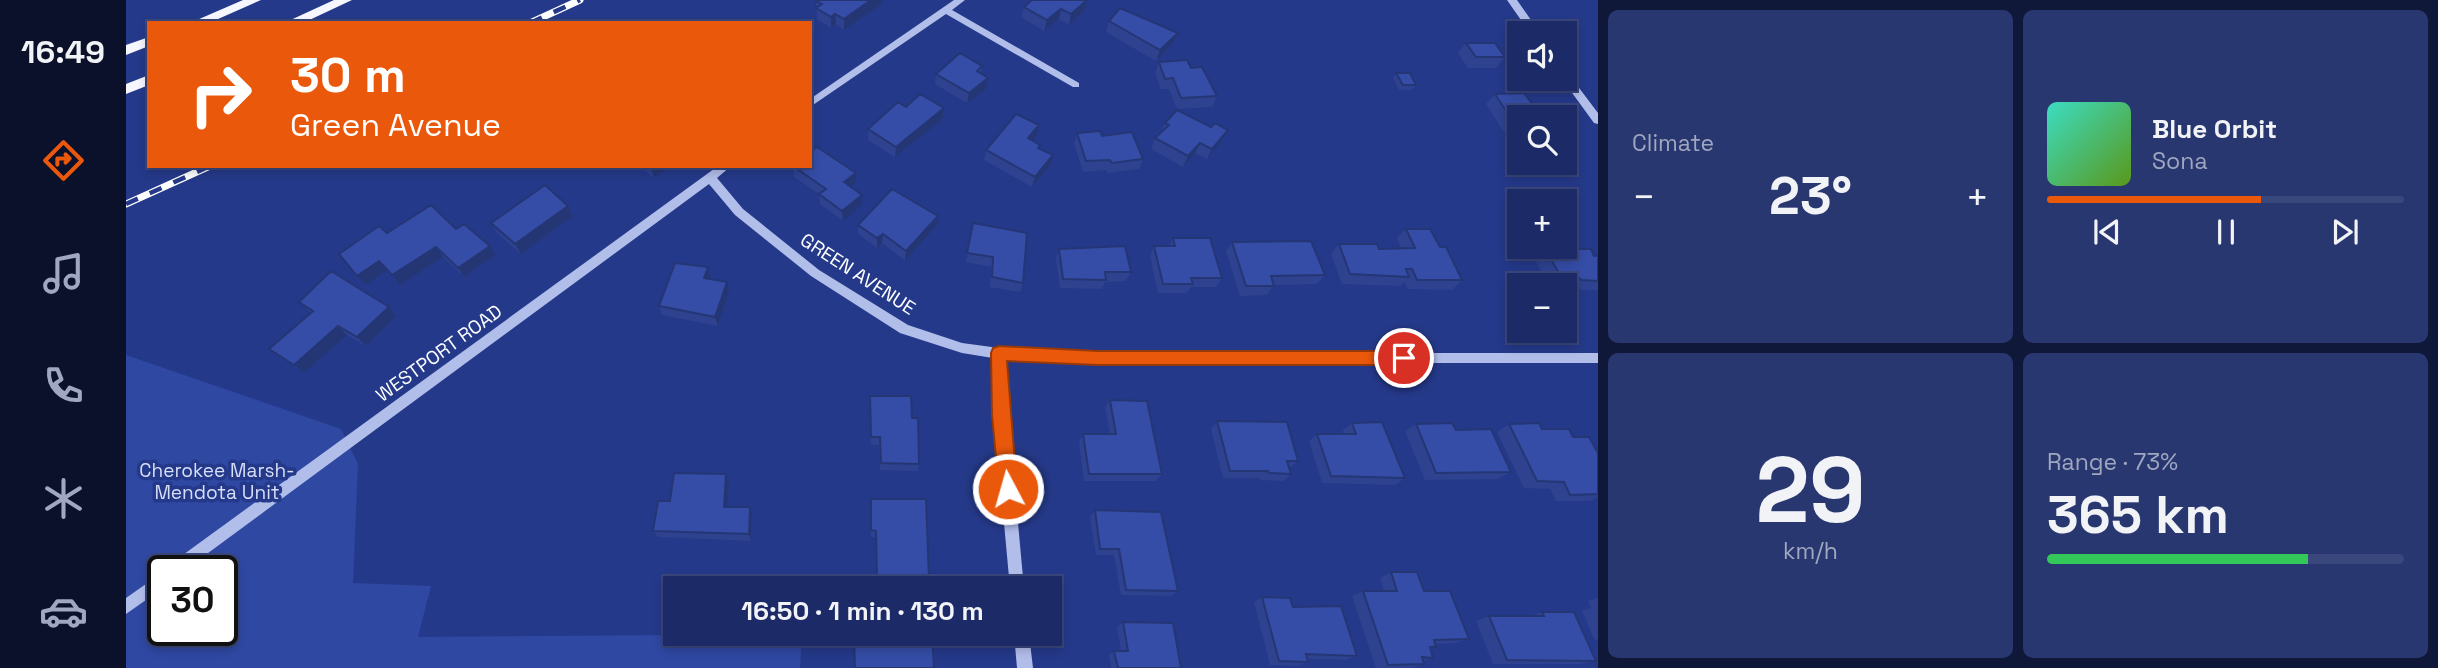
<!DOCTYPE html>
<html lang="en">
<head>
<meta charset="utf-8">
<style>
	:root { --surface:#1c2b68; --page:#293771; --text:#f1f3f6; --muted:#a0a7c0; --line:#3a477c; --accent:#ea580c }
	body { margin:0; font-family:"Space Grotesk",sans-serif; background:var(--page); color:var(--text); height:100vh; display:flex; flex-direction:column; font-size:26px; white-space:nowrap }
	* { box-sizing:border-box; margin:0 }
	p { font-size:23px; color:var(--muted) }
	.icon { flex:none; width:38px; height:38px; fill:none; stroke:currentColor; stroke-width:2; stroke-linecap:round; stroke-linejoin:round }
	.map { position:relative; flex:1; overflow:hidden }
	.drawer { display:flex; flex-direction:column; gap:10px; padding:10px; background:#0f1839; width:840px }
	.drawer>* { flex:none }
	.guide { position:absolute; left:21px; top:21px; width:665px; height:147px; border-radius:0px; box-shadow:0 4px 10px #0003,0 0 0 2px var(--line); background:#ea580c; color:#fff; overflow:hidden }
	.controls { position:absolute; left:1381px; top:21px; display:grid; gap:14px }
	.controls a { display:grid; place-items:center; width:70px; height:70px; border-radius:0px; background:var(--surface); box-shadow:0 4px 10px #0003,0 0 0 2px var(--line); font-size:35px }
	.speed { position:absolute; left:21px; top:555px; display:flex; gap:14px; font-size:35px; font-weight:700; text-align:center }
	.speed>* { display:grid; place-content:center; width:91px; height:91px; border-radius:50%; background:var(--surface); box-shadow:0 4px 10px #0003,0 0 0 2px var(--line); line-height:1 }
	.speed .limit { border:4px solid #111; border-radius:10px; background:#fff; color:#111 }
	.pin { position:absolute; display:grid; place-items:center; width:60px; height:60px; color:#fff; margin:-30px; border:4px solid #fff; border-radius:50%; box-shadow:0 2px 7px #0007 }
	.me { position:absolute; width:77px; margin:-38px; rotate:354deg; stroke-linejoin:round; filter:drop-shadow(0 0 5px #0008) }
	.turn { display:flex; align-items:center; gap:24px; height:147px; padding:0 28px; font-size:32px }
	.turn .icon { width:91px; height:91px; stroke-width:2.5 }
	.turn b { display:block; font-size:49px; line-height:60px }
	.big { font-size:52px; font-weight:600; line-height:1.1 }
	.drawer .widget { flex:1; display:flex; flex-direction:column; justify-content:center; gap:10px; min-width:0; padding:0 24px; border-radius:10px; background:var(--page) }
	.drawer .dial { align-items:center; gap:0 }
	.dial b { font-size:91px; line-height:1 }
	.song { display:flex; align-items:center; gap:21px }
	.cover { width:84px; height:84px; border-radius:10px; background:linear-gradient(135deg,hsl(170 70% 55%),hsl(90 70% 35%)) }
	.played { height:7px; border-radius:4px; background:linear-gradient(90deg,var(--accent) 60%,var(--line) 60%) }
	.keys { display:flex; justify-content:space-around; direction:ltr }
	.heat { display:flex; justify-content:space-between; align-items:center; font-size:38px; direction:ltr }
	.charge { height:10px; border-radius:5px; background:linear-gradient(90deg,#34c759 73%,var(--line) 0) }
	.drawer .tiles { flex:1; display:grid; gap:10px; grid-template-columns:repeat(2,1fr) }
	.trip { position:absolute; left:537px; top:576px; width:399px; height:70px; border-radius:0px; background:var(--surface); box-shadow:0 4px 10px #0003,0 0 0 2px var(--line); font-weight:600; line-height:70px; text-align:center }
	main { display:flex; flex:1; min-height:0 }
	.tab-bar { display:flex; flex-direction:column; width:126px; justify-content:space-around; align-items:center; background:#0b112a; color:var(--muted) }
	.tab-bar .icon { width:49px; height:49px }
	.tab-bar .on { color:var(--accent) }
	.tab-bar b { font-size:32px; color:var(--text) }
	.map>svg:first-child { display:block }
	.green { fill:#2f48a2; fill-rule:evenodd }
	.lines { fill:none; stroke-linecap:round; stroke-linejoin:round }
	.minor { fill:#b2beea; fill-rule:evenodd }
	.major { fill:#f6f7fe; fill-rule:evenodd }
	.rail-casing { stroke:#fff; stroke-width:7 }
	.rail { stroke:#25398a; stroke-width:4.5; stroke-dasharray:13; stroke-linecap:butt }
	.wall { fill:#2e4290 }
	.shaded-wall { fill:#253675 }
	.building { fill:#354da7; stroke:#253675; stroke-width:2 }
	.route { fill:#ea580c; stroke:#983908; stroke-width:2 }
	.labels { text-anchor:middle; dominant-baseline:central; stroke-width:7; stroke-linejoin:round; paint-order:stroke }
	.street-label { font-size:19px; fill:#fff; stroke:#25398a }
	.park-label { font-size:19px; fill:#d7def7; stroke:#25398a }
</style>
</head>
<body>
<main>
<nav class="tab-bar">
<b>16:49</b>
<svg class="icon on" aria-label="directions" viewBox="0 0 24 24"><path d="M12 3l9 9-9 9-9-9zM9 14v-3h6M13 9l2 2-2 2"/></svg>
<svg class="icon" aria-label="music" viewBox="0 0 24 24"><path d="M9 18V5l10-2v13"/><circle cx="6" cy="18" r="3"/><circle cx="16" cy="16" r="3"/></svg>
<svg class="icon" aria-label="phone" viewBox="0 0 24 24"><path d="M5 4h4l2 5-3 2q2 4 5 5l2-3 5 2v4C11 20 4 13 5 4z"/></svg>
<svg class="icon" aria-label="climate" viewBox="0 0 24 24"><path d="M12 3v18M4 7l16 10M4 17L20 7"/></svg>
<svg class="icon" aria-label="car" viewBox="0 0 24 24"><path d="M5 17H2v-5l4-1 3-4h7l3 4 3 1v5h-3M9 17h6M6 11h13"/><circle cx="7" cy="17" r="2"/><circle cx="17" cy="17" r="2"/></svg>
</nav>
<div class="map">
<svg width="1472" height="668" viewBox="0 0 1472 668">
	<rect width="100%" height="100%" fill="#25398a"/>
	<path class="green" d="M0 355 215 429 232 464 227 583 305 586 292 637 676 634 674 668H0ZM37 570H96V630H37Z"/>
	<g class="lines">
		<path class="minor" d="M828 0H839L826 10 953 83V87H947L820 14 684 107V99Z
			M1381 0H1391L1414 33H1404Z
			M1438 71 1441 72 1472 113V124L1468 123 1436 79H1438Z
			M592 166H605L591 178 617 209 693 270 782 325 836 343 873 348 972 353H1472V363H972L879 359 882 415 898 588H884L868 415 867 358 836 353 774 333 685 276 609 215 583 184 59 570H41L43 565Z
			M37 572V588L0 614V598Z
			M888 634H903L907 668H891Z"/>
		<path class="major" d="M117 0H135L83 23H64Z
			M208 0H226L177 23H158Z
			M23 37V46L0 55V45Z
			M23 75V85L0 94V84Z"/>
		<defs>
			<path id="rail" d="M404 23 454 0
				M0 204 84 166"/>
		</defs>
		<use href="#rail" class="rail-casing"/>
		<use href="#rail" class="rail"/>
	</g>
	<path class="wall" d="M906 0 958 11 943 25 933 19 918 31 895 17 898 7Z
		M690 1 756 4 718 30 710 24 705 28 691 19Z
		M983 21 1052 33 1047 43 1030 61 980 32Z
		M1340 43 1379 57 1370 68H1342L1332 53Z
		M1033 62 1065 68 1091 96 1086 107 1051 109 1043 89H1035L1029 73Z
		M856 66 855 73 862 78 860 89 841 103 809 84 810 74Z
		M1270 73 1290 85 1286 90H1273L1267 78Z
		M1369 94 1393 117V147L1383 132 1377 131 1360 104Z
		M780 107 818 108 817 119 769 157 742 140V129Z
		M1039 123 1096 140 1081 159 1069 153 1057 167 1025 149 1029 138 1034 133Z
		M913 125 911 136 906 141 913 148 925 165 906 187 858 160 860 150Z
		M951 133 976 136 1017 159 1013 169 982 173 980 170 957 172 948 144Z
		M513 166H544L528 178Z
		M667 166 730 183 725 187 736 205 717 221 694 204 693 194 668 177Z
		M442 206 447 216 395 254 371 233 365 223Z
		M812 216 811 225 779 261 756 243 751 248 732 234V225Z
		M847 223 897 283 894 292 864 287 865 267 840 262Z
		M330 229 364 246 370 255 338 277 317 257 274 285 261 270 240 285 231 276 261 233Z
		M1280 229 1314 247 1336 280 1326 290 1282 289 1278 282 1274 286 1216 284 1205 254 1213 244 1253 249 1275 248 1271 238Z
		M1047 238 1096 278 1090 287H1065L1061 293H1032L1024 256 1028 246H1043Z
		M1106 242 1199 275 1191 284 1148 285 1141 295 1114 296 1100 251Z
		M933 249 1005 272 1000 281 979 282 976 289 934 288 930 259Z
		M1419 249 1472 255V290H1443L1441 287H1438V285H1423L1408 258Z
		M582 267 585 277 584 279 603 291 592 326 536 315 533 306Z
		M173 302 263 307 271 316 240 346 221 335 178 373 154 357 143 349 185 313Z
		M744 396 786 418 793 464 792 471 754 470 753 445H745Z
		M984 400 1036 474 1030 481H958L953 442 957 434H984L979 408Z
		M1091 421 1172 461 1163 468 1165 474 1157 481 1135 480 1134 478H1097L1085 429Z
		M1226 423 1279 478 1269 485 1196 483 1183 441 1191 434H1218L1217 430Z
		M1290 424 1330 430 1385 472 1372 479 1299 480 1279 431Z
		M1383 424 1416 429 1447 437 1472 453V497L1464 501H1430L1424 489 1398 488 1371 432Z
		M600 474 603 481 601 507 626 514 625 541 532 537 527 531 544 501Z
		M745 499 803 578 802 584 750 582V537H745Z
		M969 510 1052 591 1045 596 995 595 988 555H970L964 517Z
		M1265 572 1298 591 1343 639 1330 643 1309 644 1310 647 1305 649 1307 658 1297 661 1298 664 1286 668H1250L1226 596 1237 591H1258L1254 578Z
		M1136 597 1167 607 1231 656 1220 660 1181 659 1182 662 1172 666 1144 665 1128 602Z
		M1472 598V640L1468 639 1456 611 1465 608 1462 601Z
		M1416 612 1470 661 1454 664H1367L1350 621 1363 616H1404Z
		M997 622 1055 668H985L983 655 988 651H995L991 627Z"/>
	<path class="shaded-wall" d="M745 0H756V4L718 30V19Z
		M961 0 958 11 943 25 945 14Z
		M935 9 933 19 918 31 921 20Z
		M709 14 710 24 705 28V17Z
		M1052 33 1047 43 1030 61 1034 50Z
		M862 78 860 89 841 103 843 93Z
		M818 108 817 119 769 157 770 147Z
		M913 125 911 136 900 148 902 138Z
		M1102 130 1096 140 1081 159 1086 149Z
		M1074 143 1069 153 1057 167 1062 156Z
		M927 155 925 165 906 187 909 177Z
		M527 166H544L528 178 525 168Z
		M730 173V183L718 192V182Z
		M736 195V205L717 221 716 211Z
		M442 206 447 216 395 254 389 244Z
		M812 216 811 225 779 261 780 251Z
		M757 234 756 243 751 248V238Z
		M364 246 370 255 338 277 332 268Z
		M310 247 317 257 274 285 266 275Z
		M253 261 261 270 240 285 231 276Z
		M582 267 585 277 581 287 578 278Z
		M601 282 603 291 592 326 589 317Z
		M263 307 271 316 240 346 231 337Z
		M212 326 221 335 178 373 168 365Z
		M600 474 603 481 601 514 598 507Z
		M624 507 626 514 625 541 623 534Z"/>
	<path class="building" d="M691 0H745L718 19 709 14 705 17 690 8 696 4 690 1Z
		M906 0H961L945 14 935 9 921 20 898 7Z
		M994 8 1052 33 1034 50 983 21Z
		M1340 43H1369L1379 57H1350Z
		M834 53 856 66 851 71 862 78 843 93 810 74Z
		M1061 60 1065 68 1076 67 1091 96 1055 98 1047 78 1039 79 1033 62Z
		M1270 73H1284L1290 85H1277Z
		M1398 93 1416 117H1393V122L1387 121 1369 94Z
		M794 94 818 108 770 147 742 129 772 102 780 107Z
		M1051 110 1085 127 1089 123 1102 130 1086 149 1074 143 1062 156 1029 138 1043 125 1039 123Z
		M890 114 913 125 902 138 914 145 912 148 927 155 909 177 860 150Z
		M974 131 976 136 1006 132 1017 159 986 163 984 160 960 161 951 133Z
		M691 147 730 173 718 182 736 195 716 211 693 194 700 189 667 166H684V152Z
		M419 185 442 206 389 244 365 223Z
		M766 189 812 216 780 251 757 234 751 238 732 225Z
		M305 205 330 229 338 224 364 246 332 268 310 247 266 275 253 261 231 276 213 254 253 226 261 233Z
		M847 223 901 233 897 283 866 277 867 257 841 253Z
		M1280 229H1304L1314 247H1320L1336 280H1291L1286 269H1280L1283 277 1224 274 1213 244H1251L1253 249 1289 248Z
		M1047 238H1084L1096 278H1065L1067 284H1037L1028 246H1049Z
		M1185 241 1199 275 1145 276 1148 286H1120L1106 242Z
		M999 246 1005 272H979L980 280 937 279 933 249Z
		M1419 249H1465L1468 256 1472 255V281L1455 280 1453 278H1436Z
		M549 263 582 267 578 278 601 282 589 317 533 306Z
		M205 271 263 307 231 337 212 326 168 365 143 349 187 311 173 302Z
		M744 396H785L786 418H792L793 464 755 463 754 437H745Z
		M984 400 1021 401 1036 474H963L957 434H990Z
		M1091 421 1161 422 1172 461H1161L1165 474 1143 473 1142 471H1104Z
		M1256 422 1279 478 1205 476 1191 434H1230L1226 423Z
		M1326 423 1330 430 1365 429 1385 472 1310 473 1290 424Z
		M1413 423 1416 429H1443L1447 437H1463L1472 453V494L1444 495 1438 482 1411 481 1383 424Z
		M548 473 600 474 598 507H624L623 534 527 531 532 501H544Z
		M745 499H800L803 578 751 577 750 531 745 530Z
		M969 510 1035 512 1052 591 1000 590 993 549H974Z
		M1265 572H1291L1298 591H1324L1343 639 1308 640 1310 647H1304L1307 658 1296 657 1298 664 1262 665 1237 591H1271Z
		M1136 597 1164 598 1167 607 1215 606 1231 656 1180 654 1182 662 1153 661Z
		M1416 612H1448L1470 661 1381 660 1363 616H1418Z
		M997 622 1047 623 1055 668H992L988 651H1002Z
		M734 634H806L808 668H729L728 635H734Z"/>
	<path class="route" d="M873 346 972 351H1278L1283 353 1286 358 1283 363 1278 365H972L881 361 891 489 888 495 882 498 876 495 873 489 866 415 865 353 867 348Z"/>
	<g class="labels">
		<g class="street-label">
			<text transform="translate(732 274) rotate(33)">GREEN AVENUE</text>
			<text transform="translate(313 353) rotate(-36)">WESTPORT ROAD</text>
		</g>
		<g class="park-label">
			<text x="91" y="470">Cherokee Marsh-<tspan x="91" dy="22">Mendota Unit</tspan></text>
		</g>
	</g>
</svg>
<div class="controls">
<a><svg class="icon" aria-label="sound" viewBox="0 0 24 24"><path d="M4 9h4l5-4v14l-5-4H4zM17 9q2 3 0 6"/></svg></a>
<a><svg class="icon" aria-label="search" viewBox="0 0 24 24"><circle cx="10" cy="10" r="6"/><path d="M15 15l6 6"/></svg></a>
<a>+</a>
<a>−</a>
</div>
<div class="speed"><div class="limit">30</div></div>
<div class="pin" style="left:1278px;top:358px;background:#d93025"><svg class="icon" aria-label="arrive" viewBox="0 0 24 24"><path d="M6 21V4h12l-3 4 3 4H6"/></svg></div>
<svg class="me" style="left:882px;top:489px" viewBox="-20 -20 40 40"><circle r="17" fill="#ea580c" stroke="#fff" stroke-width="3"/><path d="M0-11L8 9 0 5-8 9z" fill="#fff"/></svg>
<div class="trip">16:50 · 1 min · 130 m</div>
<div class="guide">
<div class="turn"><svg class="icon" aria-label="right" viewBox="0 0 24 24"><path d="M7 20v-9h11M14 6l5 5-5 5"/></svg><div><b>30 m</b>Green Avenue</div></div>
</div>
</div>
<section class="drawer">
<div class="tiles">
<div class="widget"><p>Climate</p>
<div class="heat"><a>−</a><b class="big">23°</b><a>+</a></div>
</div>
<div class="widget">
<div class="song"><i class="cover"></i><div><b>Blue Orbit</b><p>Sona</p></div></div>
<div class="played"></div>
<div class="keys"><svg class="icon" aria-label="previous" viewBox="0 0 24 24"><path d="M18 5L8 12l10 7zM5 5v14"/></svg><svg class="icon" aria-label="pause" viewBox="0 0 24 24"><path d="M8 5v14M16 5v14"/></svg><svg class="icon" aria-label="next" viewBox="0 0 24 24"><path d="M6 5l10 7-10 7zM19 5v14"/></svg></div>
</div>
<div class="widget dial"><b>29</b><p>km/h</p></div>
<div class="widget"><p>Range · 73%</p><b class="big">365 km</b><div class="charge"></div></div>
</div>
</section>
</main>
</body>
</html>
